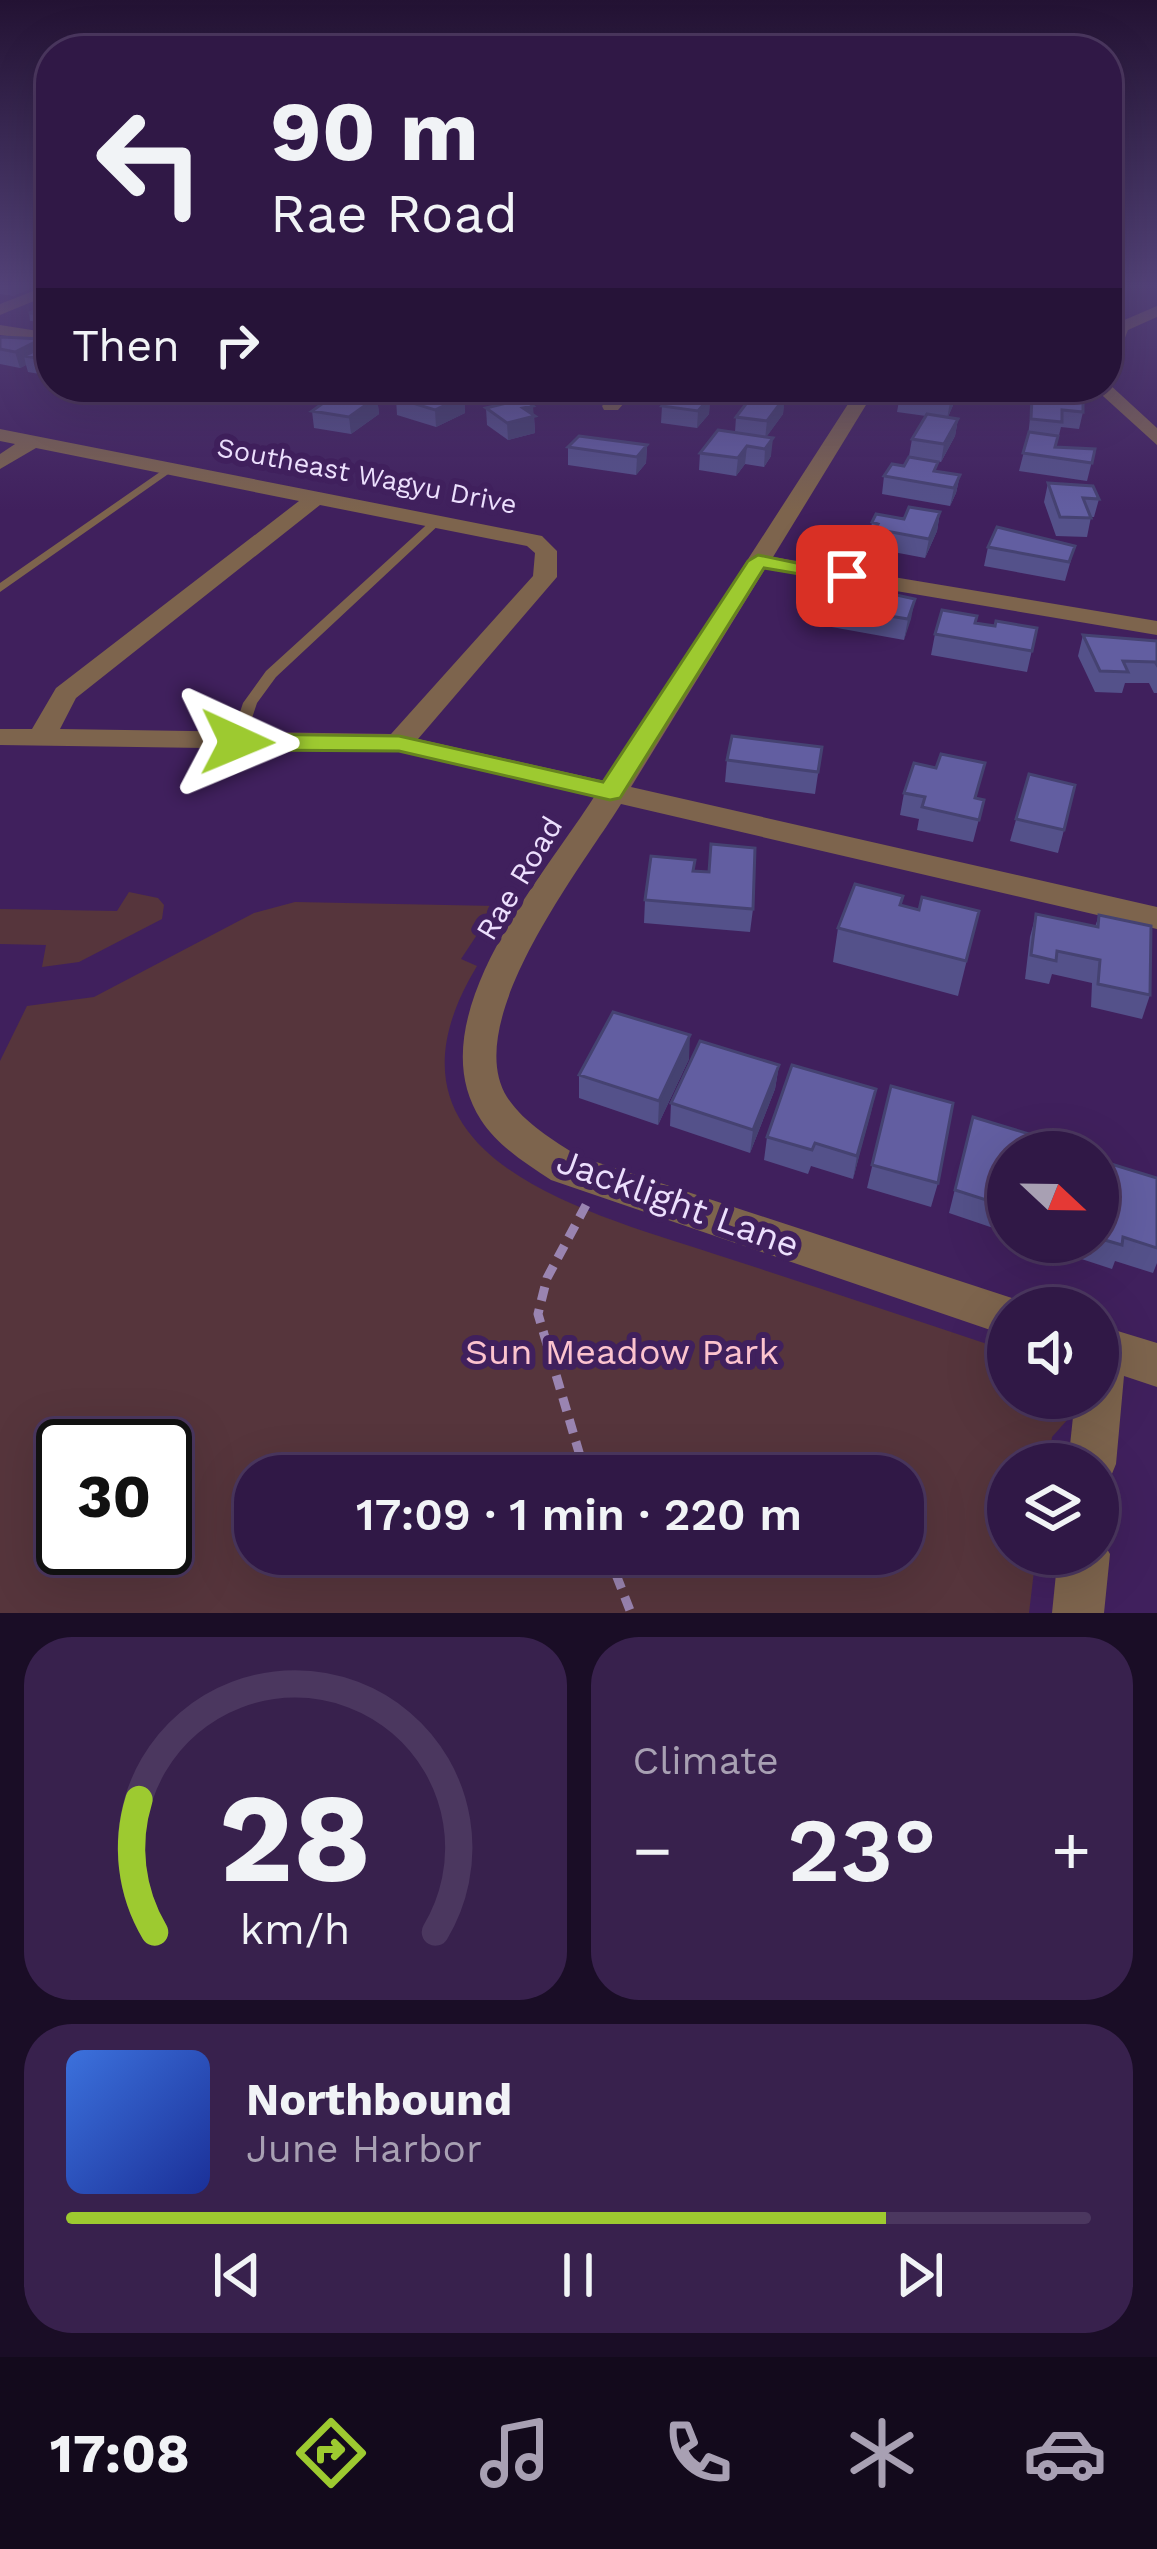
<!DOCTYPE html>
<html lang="en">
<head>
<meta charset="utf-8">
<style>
	:root { --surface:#301846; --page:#38214d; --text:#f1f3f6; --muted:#a8a0b3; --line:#4b375f; --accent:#9dca30 }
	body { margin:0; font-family:"Work Sans",sans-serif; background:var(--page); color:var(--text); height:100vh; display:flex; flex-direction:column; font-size:45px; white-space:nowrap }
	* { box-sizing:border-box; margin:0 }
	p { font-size:39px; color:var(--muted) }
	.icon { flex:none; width:66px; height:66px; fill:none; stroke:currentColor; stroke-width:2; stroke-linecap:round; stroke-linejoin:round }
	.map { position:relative; height:1613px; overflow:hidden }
	.sheet { display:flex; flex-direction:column; gap:24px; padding:24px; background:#1a0d26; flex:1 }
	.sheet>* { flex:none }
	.guide { position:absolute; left:36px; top:36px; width:1086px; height:366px; border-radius:48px; box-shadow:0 12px 48px #0002,0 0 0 3px var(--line); background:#301846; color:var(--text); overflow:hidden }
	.needle { width:78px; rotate:112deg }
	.controls { position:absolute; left:987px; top:1131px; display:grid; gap:24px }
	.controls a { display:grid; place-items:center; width:132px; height:132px; border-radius:50%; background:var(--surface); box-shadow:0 12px 48px #0002,0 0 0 3px var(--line); font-size:60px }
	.speed { position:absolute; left:36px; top:1419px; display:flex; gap:24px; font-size:60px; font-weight:700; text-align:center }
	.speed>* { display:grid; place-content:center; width:156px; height:156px; border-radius:50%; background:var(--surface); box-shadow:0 12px 48px #0002,0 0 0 3px var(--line); line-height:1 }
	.speed .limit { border:6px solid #111; border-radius:18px; background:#fff; color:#111 }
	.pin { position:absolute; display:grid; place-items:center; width:102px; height:102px; color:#fff; margin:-51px; border-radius:24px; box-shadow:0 6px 18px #0006 }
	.me { position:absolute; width:132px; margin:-66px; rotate:91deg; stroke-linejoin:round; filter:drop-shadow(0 0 9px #0008) }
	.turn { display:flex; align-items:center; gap:42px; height:252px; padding:0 36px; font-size:54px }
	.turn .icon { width:156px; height:156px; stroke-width:2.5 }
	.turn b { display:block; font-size:84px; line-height:102px }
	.then { display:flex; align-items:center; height:114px; padding:0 36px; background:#0003; gap:24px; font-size:45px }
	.big { font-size:90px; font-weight:600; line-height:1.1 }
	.sheet .card { flex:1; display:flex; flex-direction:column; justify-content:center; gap:18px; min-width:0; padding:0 42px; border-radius:48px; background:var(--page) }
	.sheet .dial { align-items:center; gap:0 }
	.dial svg { height:312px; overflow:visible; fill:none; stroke:var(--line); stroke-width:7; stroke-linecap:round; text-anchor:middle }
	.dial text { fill:var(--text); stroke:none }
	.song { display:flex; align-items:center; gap:36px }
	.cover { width:144px; height:144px; border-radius:18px; background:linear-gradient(135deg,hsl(220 70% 55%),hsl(230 70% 35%)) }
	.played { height:12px; border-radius:6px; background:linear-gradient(90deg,var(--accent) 80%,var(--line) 80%) }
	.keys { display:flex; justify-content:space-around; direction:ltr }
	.heat { display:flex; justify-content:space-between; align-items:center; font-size:66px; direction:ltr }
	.sheet .tiles { flex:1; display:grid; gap:24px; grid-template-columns:1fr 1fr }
	.card:last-child { grid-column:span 2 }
	.trip { position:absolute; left:234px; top:1455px; width:690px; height:120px; border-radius:48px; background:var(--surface); box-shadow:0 12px 48px #0002,0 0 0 3px var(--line); font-weight:600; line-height:120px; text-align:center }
	.dock { display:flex; height:192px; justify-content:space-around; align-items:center; background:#130a1c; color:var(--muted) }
	.dock .icon { width:84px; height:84px }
	.dock .selected { color:var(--accent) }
	.dock b { font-size:54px; color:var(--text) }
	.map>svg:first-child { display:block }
	.green { fill:#56353c; fill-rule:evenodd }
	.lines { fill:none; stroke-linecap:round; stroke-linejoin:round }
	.path { stroke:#9a84b1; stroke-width:9; stroke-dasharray:14 9; stroke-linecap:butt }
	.service { fill:#7d644d; fill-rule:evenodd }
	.minor { fill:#7d644d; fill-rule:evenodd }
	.wall { fill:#54518a }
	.shaded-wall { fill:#454271 }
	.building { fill:#625ea1; stroke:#454271; stroke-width:3 }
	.route { fill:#9dca30; stroke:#66831f; stroke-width:3 }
	.labels { text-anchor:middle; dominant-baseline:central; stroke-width:12; stroke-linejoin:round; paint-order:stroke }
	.far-street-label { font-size:27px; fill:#ecdffd; stroke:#40205d }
	.street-label { font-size:30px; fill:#ecdffd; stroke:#40205d }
	.near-street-label { font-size:36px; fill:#ecdffd; stroke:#40205d }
	.near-park-label { font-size:36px; fill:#fcc3ce; stroke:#40205d }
</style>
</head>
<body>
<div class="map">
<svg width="1157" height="1613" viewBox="0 0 1157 1613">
	<rect width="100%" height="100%" fill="#40205d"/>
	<path class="green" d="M129 892 158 898 164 905 162 919 79 962 42 967 46 945 0 944V909L117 911Z
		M295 902 496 906 461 959 477 966C359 1161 592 1213 730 1259 816 1287 903 1316 990 1345L1008 1346V1398H1055L1068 1419 1052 1437 1048 1464H1008V1554H1036L1029 1613H0V1061L27 1006 94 997 254 913ZM63 1446H165V1548H63ZM903 1476V1554H255V1476Z"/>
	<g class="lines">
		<path class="path" d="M586 1205 547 1278 538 1314 586 1476
			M608 1554 631 1613"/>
		<path class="service" d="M170 465 174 466V470L0 592V583Z
			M438 517 443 520 442 522 276 677 257 703 244 742 242 745H232L230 742 243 703 266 671 434 518Z"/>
		<path class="minor" d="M51 284V294L0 315V304Z
			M1157 306V317L1128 330 1116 360 1107 365V340L1115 324Z
			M0 325 51 333V343L0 335Z
			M1108 383 1157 428V445L1093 387Z
			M619 387H638L618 410H604L602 406Z
			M859 387H877L773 557 1157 621V635L765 569 631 787 1157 907V929L621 804C582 867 460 1021 507 1097 524 1123 553 1140 578 1156L1024 1302 1027 1308H1008V1336L551 1180C525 1163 498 1146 481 1120 416 1020 542 879 594 797L399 751 0 745V729H32L56 688 299 501 36 448 0 469V454L15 444 0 441V429L542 536 557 551V577L418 739 605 781ZM320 505 527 546 535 553 533 576 391 734 60 729 76 698Z
			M1098 1325 1157 1343V1387L1124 1376 1116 1464 1109 1481 1098 1486V1464H1068L1075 1398H1098Z
			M1098 1534 1110 1554 1104 1613H1052L1058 1554H1098Z"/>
	</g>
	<path class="wall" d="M0 284H28L29 289 13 296 0 294Z
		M1107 284H1119L1110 308H1107Z
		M51 305V321H30L29 313Z
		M0 338 41 339 43 346 51 343V376L28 372 26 365 20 368 0 364Z
		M241 387H286L274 396 242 392Z
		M514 387H563L539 397 514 389Z
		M763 387H816L815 394 809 403 784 399 783 414 766 437 771 456 764 467 745 464 736 476 699 470 700 453 735 432 736 417 762 393Z
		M916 387H959L957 396 948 417 958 419 955 436 941 462 909 456 912 439 926 416 897 412 900 395 916 389Z
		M1018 387H1047L1043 398 1083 412 1079 429 1061 427 1056 447 1095 449 1087 481 1019 471 1028 436 1032 401 1015 398Z
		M464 396 465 413 436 427 397 415 396 398Z
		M377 397 379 414 351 434 314 428 312 411Z
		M710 397 709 414 697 428 661 423 662 406Z
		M486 408 534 415 535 433 508 440 487 425Z
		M647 445 646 463 636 475 568 465V447Z
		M937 471 960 475 956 493 950 506 882 494 884 476Z
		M1048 483 1099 499 1094 517H1091L1087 537 1056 536 1044 502Z
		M940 512 937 531 925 558 872 548 873 542 869 541 872 522Z
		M1075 546 1065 581 984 566 988 547Z
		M915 599 904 640 815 624 817 604Z
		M975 623 995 626 1037 628 1027 672 931 655 935 634Z
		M1083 635 1157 641V693H1154L1149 683H1125L1122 693 1095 692 1078 656Z
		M822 747 815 794 725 782 727 760Z
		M1029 774 1064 830 1058 853 1010 841Z
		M904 793 984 800 973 842 917 830 919 819 900 815Z
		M694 871 753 909 750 932 644 923 645 900Z
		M903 896 901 905 919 910 979 911 958 996 833 962 838 928Z
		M1036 914 1095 927 1099 915 1150 995 1142 1019 1091 1007 1092 983 1052 974 1049 984 1025 979 1030 937Z
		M689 1059 658 1125 579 1098V1075Z
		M779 1065 775 1089 750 1153 670 1126 671 1103Z
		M891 1086 938 1183 931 1207 867 1188Z
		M876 1089 853 1179 811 1166 808 1174 764 1160 767 1137Z
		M973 1117 1008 1152V1233L949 1213Z
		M1098 1160 1157 1178V1263L1153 1273 1115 1261 1112 1269 1054 1250 1056 1242H1098Z"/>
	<path class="shaded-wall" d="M10 284H28L29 289 13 296Z
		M41 339 45 355 24 356 26 365 20 368 15 352Z
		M116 387H160L161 394 118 399Z
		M272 387H286L274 396Z
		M539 387H563L539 397Z
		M811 387H816L815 394 809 403Z
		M957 387H959L957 396 947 419 950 402Z
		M464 396 465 413 436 427 435 410Z
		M377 397 379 414 351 434 349 417Z
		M710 397 709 414 697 428 698 411Z
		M785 397 783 414 765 439 767 421Z
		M533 406 535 433 508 440 507 423 523 408Z
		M958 419 955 436 941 462 944 444Z
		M773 438 771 456 764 467 765 449Z
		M647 445 646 463 636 475 637 457Z
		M747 446 745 464 736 476 738 458Z
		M960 475 956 493 950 506 954 488Z
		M940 512 937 531 925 558 929 539Z
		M915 599 911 619 904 640 908 619Z
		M690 1035 689 1059 658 1125 659 1101Z
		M779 1065 775 1089 750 1153 753 1130Z
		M876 1089 871 1113 853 1179 857 1156Z"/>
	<path class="building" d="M1107 284H1117L1113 293 1107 292Z
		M47 305H51V314L29 313Z
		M2 337 41 339 15 352 0 349V338Z
		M51 343V360L24 356Z
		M421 387H447L464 396 435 410 396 398Z
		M904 387 926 390 928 387H957L950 402 900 395Z
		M675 392 710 397 698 411 662 406Z
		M755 392 785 397 767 421 736 417Z
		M355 393 377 397 349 417 312 411 333 396Z
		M1032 397 1083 402V412L1062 410V422L1031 419Z
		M524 399 533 406 523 408 535 416 507 423 486 408Z
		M927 414 958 419 944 444 912 439Z
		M718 430 773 438 765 449 747 446 738 458 700 453Z
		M1029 432 1058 436 1055 447 1095 449 1092 463 1023 453Z
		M579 436 647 445 637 457 568 447Z
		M909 457 938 462 934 471 960 475 954 488 884 476 892 464 904 466Z
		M1048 483 1093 486 1099 499 1083 498 1091 518 1060 517Z
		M909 507 940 512 929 539 875 529 878 524 872 522 876 514 904 519Z
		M997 527 1075 546 1069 562 988 547Z
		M828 580 915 599 908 619 817 604Z
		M942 610 977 616 975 623 995 626 996 621 1037 628 1032 651 935 634Z
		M1083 635 1157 641V665L1155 662 1123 661 1128 672 1100 671Z
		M732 736 822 747 818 772 727 760Z
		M941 754 985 763 975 798 984 800 979 820 922 807 925 797 904 793 914 763 936 768Z
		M1029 774 1075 785 1064 830 1016 819Z
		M711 844 755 848 753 909 645 900 651 856 695 860 693 871 709 872Z
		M855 884 903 896 900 905 919 910 922 897 979 911 966 961 838 928Z
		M1036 914 1098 927 1099 915 1151 926 1150 995 1098 984 1100 960 1057 951 1056 961 1031 955Z
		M613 1012 690 1035 659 1101 579 1075Z
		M700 1041 779 1065 753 1130 671 1103Z
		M792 1065 876 1089 857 1156 815 1143 812 1150 767 1137Z
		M891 1086 953 1103 938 1183 872 1165Z
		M973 1117 1062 1144 1061 1152H1008V1207L955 1190Z
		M1098 1160 1157 1178V1248L1123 1237 1122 1245 1098 1238Z"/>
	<linearGradient id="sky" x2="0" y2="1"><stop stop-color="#231233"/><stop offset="0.56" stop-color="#534278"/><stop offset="1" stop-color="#534278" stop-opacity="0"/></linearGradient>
	<rect width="1157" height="510" fill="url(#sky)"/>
	<path class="route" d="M758 555 858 576 847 582 764 568 620 798 610 800 399 751 237 750 224 742 237 734 399 736 603 782 748 561Z"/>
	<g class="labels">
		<g class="far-street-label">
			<text transform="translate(367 476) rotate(11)">Southeast Wagyu Drive</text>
		</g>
		<g class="street-label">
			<text transform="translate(519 878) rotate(-59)">Rae Road</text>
		</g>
		<g class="near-street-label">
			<text transform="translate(678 1203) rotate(20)">Jacklight Lane</text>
		</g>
		<g class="near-park-label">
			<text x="622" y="1352">Sun Meadow Park</text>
		</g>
	</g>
</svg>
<div class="controls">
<a><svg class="needle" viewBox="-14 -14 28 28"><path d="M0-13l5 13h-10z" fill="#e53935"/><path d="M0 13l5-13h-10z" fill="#a8a0b3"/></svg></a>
<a><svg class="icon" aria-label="sound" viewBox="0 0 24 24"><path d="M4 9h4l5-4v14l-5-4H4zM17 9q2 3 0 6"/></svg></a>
<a><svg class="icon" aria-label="layers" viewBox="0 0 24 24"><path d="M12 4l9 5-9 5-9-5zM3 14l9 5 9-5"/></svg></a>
</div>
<div class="speed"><div class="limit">30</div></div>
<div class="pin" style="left:847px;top:576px;background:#d93025"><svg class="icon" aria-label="arrive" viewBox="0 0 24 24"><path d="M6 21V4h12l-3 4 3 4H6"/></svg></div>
<svg class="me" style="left:237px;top:742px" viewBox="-20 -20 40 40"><path d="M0-17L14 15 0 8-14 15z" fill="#9dca30" stroke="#fff" stroke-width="4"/></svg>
<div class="trip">17:09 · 1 min · 220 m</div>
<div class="guide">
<div class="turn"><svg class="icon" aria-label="left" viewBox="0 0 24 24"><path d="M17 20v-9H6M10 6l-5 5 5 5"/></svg><div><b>90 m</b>Rae Road</div></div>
<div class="then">Then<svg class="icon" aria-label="right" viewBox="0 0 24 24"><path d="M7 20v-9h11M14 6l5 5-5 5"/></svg></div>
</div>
</div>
<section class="sheet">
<div class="tiles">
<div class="card dial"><svg viewBox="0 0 100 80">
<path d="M14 69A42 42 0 1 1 86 69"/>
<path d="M14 69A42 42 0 0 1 10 35" stroke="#9dca30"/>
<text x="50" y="56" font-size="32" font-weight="700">28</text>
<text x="50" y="72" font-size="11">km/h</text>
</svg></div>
<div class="card"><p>Climate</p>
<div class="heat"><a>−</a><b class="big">23°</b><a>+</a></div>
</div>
<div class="card">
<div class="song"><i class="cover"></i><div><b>Northbound</b><p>June Harbor</p></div></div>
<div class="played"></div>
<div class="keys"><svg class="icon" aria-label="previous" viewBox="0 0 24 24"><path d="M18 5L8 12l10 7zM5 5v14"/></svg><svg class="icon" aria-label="pause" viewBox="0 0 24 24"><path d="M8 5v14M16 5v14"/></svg><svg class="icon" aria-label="next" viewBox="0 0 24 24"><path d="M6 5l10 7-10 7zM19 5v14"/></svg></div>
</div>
</div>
</section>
<nav class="dock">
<b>17:08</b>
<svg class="icon selected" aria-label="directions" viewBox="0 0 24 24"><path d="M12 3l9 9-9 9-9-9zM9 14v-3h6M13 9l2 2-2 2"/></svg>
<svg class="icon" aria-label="music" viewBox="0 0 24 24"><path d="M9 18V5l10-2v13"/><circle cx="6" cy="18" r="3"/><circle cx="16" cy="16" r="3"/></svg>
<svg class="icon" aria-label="phone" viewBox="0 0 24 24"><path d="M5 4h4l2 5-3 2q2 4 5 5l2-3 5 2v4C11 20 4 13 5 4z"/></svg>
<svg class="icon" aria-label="climate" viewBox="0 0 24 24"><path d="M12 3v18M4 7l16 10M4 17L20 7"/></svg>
<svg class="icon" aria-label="car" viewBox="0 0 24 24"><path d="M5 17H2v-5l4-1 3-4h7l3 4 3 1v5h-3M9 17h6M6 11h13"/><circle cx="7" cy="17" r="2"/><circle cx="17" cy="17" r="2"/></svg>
</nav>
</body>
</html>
